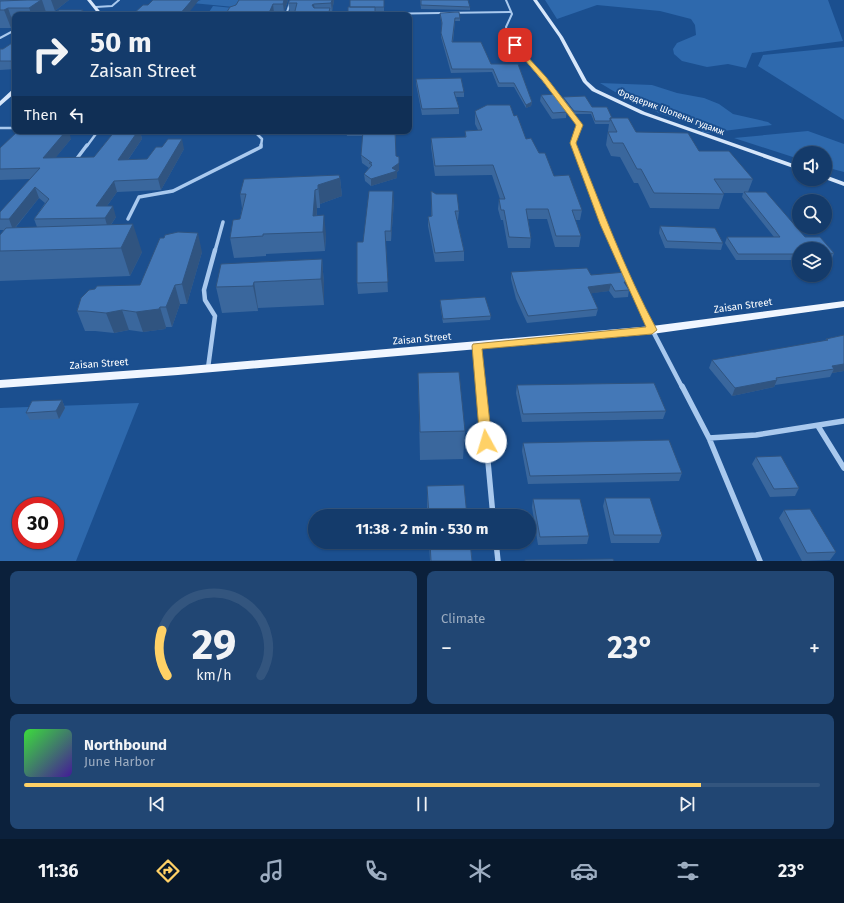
<!DOCTYPE html>
<html lang="en">
<head>
<meta charset="utf-8">
<style>
	:root { --surface:#143b6b; --page:#214673; --text:#f1f3f6; --muted:#9dadc1; --line:#33557e; --accent:#ffd166 }
	body { margin:0; font-family:"Fira Sans",sans-serif; background:var(--page); color:var(--text); height:100vh; display:flex; flex-direction:column; font-size:15px; white-space:nowrap }
	* { box-sizing:border-box; margin:0 }
	p { font-size:13px; color:var(--muted) }
	.icon { flex:none; width:22px; height:22px; fill:none; stroke:currentColor; stroke-width:2; stroke-linecap:round; stroke-linejoin:round }
	.map { position:relative; height:561px; overflow:hidden }
	.panel { display:flex; flex-direction:column; gap:10px; padding:10px; background:#0b203b; flex:1 }
	.panel>* { flex:none }
	.top-card { position:absolute; left:12px; top:12px; width:400px; height:122px; border-radius:8px; box-shadow:0 1px 3px #0004,0 0 0 1px var(--line); background:#143b6b; color:var(--text); overflow:hidden }
	.fabs { position:absolute; left:792px; top:146px; display:grid; gap:8px }
	.fabs a { display:grid; place-items:center; width:40px; height:40px; border-radius:50%; background:var(--surface); box-shadow:0 1px 3px #0004,0 0 0 1px var(--line); font-size:20px }
	.speed { position:absolute; left:12px; top:497px; display:flex; gap:8px; font-size:20px; font-weight:700; text-align:center }
	.speed>* { display:grid; place-content:center; width:52px; height:52px; border-radius:50%; background:var(--surface); box-shadow:0 1px 3px #0004,0 0 0 1px var(--line); line-height:1 }
	.speed .limit { border:6px solid #d22; background:#fff; color:#111 }
	.pin { position:absolute; display:grid; place-items:center; width:34px; height:34px; color:#fff; margin:-17px; border-radius:8px; box-shadow:0 2px 6px #0006 }
	.me { position:absolute; width:44px; margin:-22px; rotate:354deg; stroke-linejoin:round; filter:drop-shadow(0 0 3px #0008) }
	.turn { display:flex; align-items:center; gap:14px; height:84px; padding:0 12px; font-size:18px }
	.turn .icon { width:52px; height:52px; stroke-width:2.5 }
	.turn b { display:block; font-size:28px; line-height:34px }
	.then { display:flex; align-items:center; height:38px; padding:0 12px; background:#0003; gap:8px; font-size:15px }
	.big { font-size:30px; font-weight:700; line-height:1.1 }
	.panel .card { flex:1; display:flex; flex-direction:column; justify-content:center; gap:6px; min-width:0; padding:0 14px; border-radius:8px; background:var(--page) }
	.panel .dial { align-items:center; gap:0 }
	.dial svg { height:104px; overflow:visible; fill:none; stroke:var(--line); stroke-width:7; stroke-linecap:round; text-anchor:middle }
	.dial text { fill:var(--text); stroke:none }
	.song { display:flex; align-items:center; gap:12px }
	.cover { width:48px; height:48px; border-radius:6px; background:linear-gradient(135deg,hsl(120 70% 55%),hsl(260 70% 35%)) }
	.played { height:4px; border-radius:2px; background:linear-gradient(90deg,var(--accent) 85%,var(--line) 85%) }
	.keys { display:flex; justify-content:space-around; direction:ltr }
	.heat { display:flex; justify-content:space-between; align-items:center; font-size:22px; direction:ltr }
	.panel .tiles { flex:1; display:grid; gap:10px; grid-template-columns:1fr 1fr }
	.card:last-child { grid-column:span 2 }
	.trip { position:absolute; left:308px; top:509px; width:228px; height:40px; border-radius:20px; background:var(--surface); box-shadow:0 1px 3px #0004,0 0 0 1px var(--line); font-weight:700; line-height:40px; text-align:center }
	.menu { display:flex; height:64px; justify-content:space-around; align-items:center; background:#08182b; color:var(--muted) }
	.menu .icon { width:28px; height:28px }
	.menu .active { color:var(--accent) }
	.menu b { font-size:18px; color:var(--text) }
	.map>svg:first-child { display:block }
	.green { fill:#2e69ad; fill-rule:evenodd }
	.lines { fill:none; stroke-linecap:round; stroke-linejoin:round }
	.street-far4 { stroke:#a9c9ee; stroke-width:2 }
	.street-far3 { stroke:#a9c9ee; stroke-width:2.5 }
	.street-far2 { stroke:#a9c9ee; stroke-width:3.5 }
	.street-far1 { stroke:#a9c9ee; stroke-width:4.5 }
	.street { stroke:#a9c9ee; stroke-width:5.5 }
	.secondary { fill:#d6e6fa; fill-rule:evenodd }
	.primary { fill:#f0f6ff; fill-rule:evenodd }
	.wall { fill:#3a679d; fill-rule:evenodd }
	.shaded-wall { fill:#305480 }
	.building { fill:#4478b7; stroke:#305480 }
	.route { fill:#ffd166; stroke:#a68842 }
	.labels { text-anchor:middle; dominant-baseline:central; stroke-width:4; stroke-linejoin:round; paint-order:stroke }
	.far-street-label { font-size:9px; fill:#fff; stroke:#1b4f8f }
	.street-label { font-size:10px; fill:#fff; stroke:#1b4f8f }
</style>
</head>
<body>
<div class="map">
<svg width="844" height="561" viewBox="0 0 844 561">
	<rect width="100%" height="100%" fill="#1b4f8f"/>
	<path class="green" d="M201 0H240L234 7 192 3Z
		M545 0H828L843 41 752 53 746 68 728 64 707 67 682 61 674 54 673 49 677 43 696 35 695 25 691 19 660 11 597 5 557 19Z
		M213 6 233 8 229 15H207Z
		M844 47V120L758 66 763 55Z
		M600 83 652 85 677 93 704 98 719 104 733 114 768 122 772 125 707 133 702 132 701 127C665 117 632 103 600 83Z
		M808 131 844 144V172L825 167V153H799V159L734 138Z
		M139 403 76 561H0V408ZM21 506H55V540H21Z"/>
	<g class="lines">
		<path class="street-far4" d="M506 0 512 14 506 27 508 37 530 64
			M96 7 112 6 119 0
			M78 13 99 12
			M42 14 58 13
			M372 14 511 12
			M286 15 291 0
			M315 15 353 14
			M0 38 15 30
			M409 59 410 64"/>
		<path class="street-far3" d="M529 63 559 99
			M409 68 411 66 410 63
			M565 106 579 125 573 143 574 146
			M0 128H15
			M247 131 256 133 262 139 261 146
			M87 146 98 131"/>
		<path class="street-far2" d="M574 145 616 251
			M75 161 87 145
			M128 219 139 197 173 191 261 147V145
			M215 251 223 222"/>
		<path class="street-far1" d="M616 250 644 314 682 387
			M477 346 481 387
			M208 368 215 316 205 300 204 290 215 250"/>
		<path class="street" d="M481 386 493 516
			M682 386 709 438 760 561
			M818 426 844 468
			M709 438 756 435 844 421
			M496 542 498 561"/>
		<path class="secondary" d="M87 0H91L103 15H99Z
			M533 0H537L563 37 587 81 596 89 645 112 799 166V170L641 114 592 91 583 82 559 37Z
			M13 89H15V93L0 106V101Z
			M825 175 844 182V186L825 179Z"/>
		<path class="primary" d="M844 301V307L652 334 178 375 0 388V380L178 367 652 326Z"/>
	</g>
	<path class="wall" d="M0 0H69L55 11H46L47 15H15V25L11 28H0Z
		M239 0H288L284 12 274 13 273 15H225L236 5Z
		M334 0 332 12H290L288 3Z
		M384 0V11H375V15H348V12L350 7Z
		M420 0 470 7V10L421 9Z
		M440 13 460 18V21H455L453 42 491 64H518L532 102 531 106 526 108 514 87H498L492 72 451 73 441 37 442 25 440 16Z
		M15 41V69L0 70V49H3Z
		M416 79 464 92V97H456L459 108V114L422 115 416 84Z
		M541 95 567 108 566 118 552 119 540 101Z
		M563 97 592 107 636 132 699 151 753 179 748 192 805 237 834 253 832 259H825V249H799V260H736L725 243 727 237H774L742 197 743 193H724V194L719 209 650 208 638 183H634L620 157 611 156 606 145 609 124H595L591 114H574L562 100Z
		M475 111 514 116 526 139 539 153 554 176 582 210 580 220H575L581 236 579 247H555L547 219H528L531 238 530 248H508L503 220H501L498 209 499 199H500L492 175 435 176 431 147V138L465 137V131L478 130 475 124Z
		M115 131H140L142 139 128 160 147 159 184 149 161 190 117 192 107 206 116 217 111 225 142 252 130 276 0 281V235L4 230H0V212L30 179 0 180V148L71 139 55 158 94 157ZM39 198 45 203 34 219 37 227H16Z
		M346 131H401V135H396V156L399 157V170L397 172V178L371 186 365 181 364 174 369 168 362 163 361 155 363 136H347Z
		M340 178 342 196 320 204V208H317V216L326 234 325 251 266 254V256L234 258 230 238 240 219 242 208 240 194Z
		M431 191 459 211 458 220H457L464 251V261L435 262 428 226V217L431 216Z
		M394 201 391 241H385L388 292 358 294 357 283 363 242Z
		M660 226 723 243 721 250 665 248 659 233Z
		M202 252 187 304H180L172 327H166L165 329 143 332 129 330 114 333 95 331H85L77 311 140 285Z
		M322 259 324 284V305L258 308V311L222 313 216 287Z
		M511 272 591 275 630 281 628 288 629 290 628 297 614 298 609 291 591 293 598 309 596 316 527 323 516 299 511 279Z
		M440 300 491 316 490 320 443 323 440 304Z
		M844 335V371L832 373 830 377 775 385 774 387 732 396 709 368 712 360 825 341 826 339Z
		M418 373 465 431 463 459 420 460Z
		M517 385 666 411 663 419 522 422 516 393Z
		M62 400 65 408 59 419 30 420 26 413Z
		M523 443 682 473 679 481 528 484 522 451Z
		M756 457 799 488 795 496 770 497 752 464Z
		M427 486 467 516H427Z
		M605 498 662 535 659 543H611L603 506Z
		M533 499 589 536 587 544 538 545 532 507Z
		M784 510 836 552 830 560 802 561 779 518Z
		M429 542H470L472 561H430Z"/>
	<path class="shaded-wall" d="M41 0H42L47 15H32L29 8Z
		M51 0H69L55 11Z
		M192 0H199L187 15H179Z
		M284 0H288L284 12 283 4Z
		M332 0H334L332 12 331 3Z
		M273 4 274 13 273 15H268Z
		M314 4 315 12 312 5Z
		M8 8 14 25 11 28 4 10Z
		M330 8V15H328Z
		M83 10 85 15H76Z
		M532 102 531 106 526 108V105Z
		M66 131H69L71 139 47 168 43 158Z
		M138 131H140L142 139 121 170 118 160Z
		M182 139 184 149 161 190 158 179Z
		M399 163V170L397 172V178L371 186V179L392 168Z
		M340 178 342 196 320 204 318 185Z
		M114 181 117 192 99 217 96 206Z
		M35 187 39 198 13 230 9 219Z
		M315 190 317 208 316 232 313 216Z
		M393 191 394 201 391 241V231Z
		M113 206 116 217 108 229 105 218Z
		M324 215 326 234 325 251 323 232Z
		M133 224 142 252 130 276 121 248Z
		M198 233 202 252 187 304 182 284Z
		M322 259 324 284V305L321 279Z
		M630 281 628 288 623 289 624 282Z
		M254 282 258 308V311L253 286Z
		M611 284 609 291 587 294 588 287Z
		M175 285 180 304 172 327 166 307Z
		M160 307 166 327 165 329 143 332 136 312Z
		M122 310 129 330 114 333 106 313Z
		M844 364V371L832 373 834 369 832 366Z
		M777 380 774 387 732 396 735 388Z
		M62 400 65 408 59 419 56 411Z"/>
	<path class="building" d="M27 0H41L29 8H8L4 10H0V1Z
		M153 0H192L179 15H132L143 5H148Z
		M239 0H284L283 4H273L268 15H225L230 7 236 5Z
		M290 0H332L331 3 314 4 312 5 314 8H330L328 15H294L297 3H288Z
		M350 0H384V7H350Z
		M421 0H468L470 7 421 5Z
		M348 7H375V15H350L351 12H348Z
		M59 10H83L76 15H51Z
		M459 12 460 18H455L452 42H481L491 64H518L532 102 526 105 514 83H499L493 69H452L441 33 442 23 440 13Z
		M15 41V61H0V49H3Z
		M461 78 464 92H454L459 108 422 109 416 79Z
		M556 94 567 108H564L567 112 553 113 541 95Z
		M585 96 592 107H607L612 118H610V121H595L592 112 574 111 563 97Z
		M487 105H510L514 116 517 115 526 139 531 138 539 153H545L554 176 569 175 582 210H572L581 236H556L548 209H526L531 238 509 237 504 210H501L499 199H505L493 165 435 166 431 138 466 137 465 131 482 130 476 115 475 111Z
		M610 118H628L636 132 688 133 699 151H729L753 179H714L724 194 654 193 641 169H637L623 143H613L608 132H617Z
		M18 131H66L43 158 94 157 115 131H138L118 160 147 159 156 147H162L168 139H182L158 179 114 181 96 206H113L105 218 34 219 49 199 35 187 9 219H0V212L40 168 0 169V148Z
		M363 131H395L396 156 399 157V163L392 168 397 171 371 179 364 174 372 165 369 163H372L361 155Z
		M339 175 340 178 318 185V189L315 190 313 216 324 215 323 232 263 234V236L230 238 233 220 240 219 246 194H240L244 179Z
		M369 191H393L391 231H385L388 282 357 283V242H363Z
		M431 191 436 194H457L459 211H455L464 251 435 253 428 217 432 216Z
		M744 192H766L805 237H820L834 253 825 254V249H799V254H738L727 237H780Z
		M133 224 121 248 0 251V235L6 228Z
		M660 226 715 228 723 243 667 241Z
		M178 232 198 233 182 284 175 285 166 307H160L159 309 136 312 122 310 106 313 87 311H77L81 298 89 290 95 289 97 286 140 285 160 238H164L165 235Z
		M322 259 321 279 254 282 253 286 216 287 221 264Z
		M587 268 591 275 626 272 630 281 624 282 629 290 615 291 611 284 588 287 598 309 528 316 517 292 511 272Z
		M485 297 491 316 443 319 440 300Z
		M844 335V364L832 366 834 369 776 378 777 380 735 388 712 360 828 340 826 339Z
		M459 372 465 431 420 432 418 373Z
		M654 383 666 411 523 414 517 385Z
		M62 400 56 411 26 413 32 401Z
		M669 440 682 473 530 476 523 443Z
		M781 456 799 488 774 489 756 457Z
		M464 485 467 516H429L427 486Z
		M605 498H650L662 535H614Z
		M533 499H580L589 536 540 537Z
		M810 509 836 552 807 553 784 510Z
		M430 542H470L472 561H431Z
		M613 559 614 561H525V560Z"/>
	<path class="route" d="M513 44H516L546 77 583 125 576 143C601 206 625 271 657 330L652 334 482 349 492 442 491 445 486 447 482 445 480 442 472 346 473 344 646 327 600 224 570 143 576 125 542 80 513 46Z"/>
	<g class="labels">
		<g class="far-street-label">
			<text transform="translate(671 112) rotate(21)">Фредерик Шопены гудамж</text>
		</g>
		<g class="street-label">
			<text transform="translate(743 306) rotate(-8)">Zaisan Street</text>
			<text transform="translate(422 339) rotate(-5)">Zaisan Street</text>
			<text transform="translate(99 364) rotate(-4)">Zaisan Street</text>
		</g>
	</g>
</svg>
<div class="fabs">
<a><svg class="icon" aria-label="sound" viewBox="0 0 24 24"><path d="M4 9h4l5-4v14l-5-4H4zM17 9q2 3 0 6"/></svg></a>
<a><svg class="icon" aria-label="search" viewBox="0 0 24 24"><circle cx="10" cy="10" r="6"/><path d="M15 15l6 6"/></svg></a>
<a><svg class="icon" aria-label="layers" viewBox="0 0 24 24"><path d="M12 4l9 5-9 5-9-5zM3 14l9 5 9-5"/></svg></a>
</div>
<div class="speed"><div class="limit">30</div></div>
<div class="pin" style="left:515px;top:45px;background:#d93025"><svg class="icon" aria-label="arrive" viewBox="0 0 24 24"><path d="M6 21V4h12l-3 4 3 4H6"/></svg></div>
<svg class="me" style="left:486px;top:442px" viewBox="-20 -20 40 40"><circle r="19" fill="#fff"/><path d="M0-13L10 11 0 6-10 11z" fill="#ffd166"/></svg>
<div class="trip">11:38 · 2 min · 530 m</div>
<div class="top-card">
<div class="turn"><svg class="icon" aria-label="right" viewBox="0 0 24 24"><path d="M7 20v-9h11M14 6l5 5-5 5"/></svg><div><b>50 m</b>Zaisan Street</div></div>
<div class="then">Then<svg class="icon" aria-label="left" viewBox="0 0 24 24"><path d="M17 20v-9H6M10 6l-5 5 5 5"/></svg></div>
</div>
</div>
<section class="panel">
<div class="tiles">
<div class="card dial"><svg viewBox="0 0 100 80">
<path d="M14 69A42 42 0 1 1 86 69"/>
<path d="M14 69A42 42 0 0 1 10 34" stroke="#ffd166"/>
<text x="50" y="56" font-size="32" font-weight="700">29</text>
<text x="50" y="72" font-size="11">km/h</text>
</svg></div>
<div class="card"><p>Climate</p>
<div class="heat"><a>−</a><b class="big">23°</b><a>+</a></div>
</div>
<div class="card">
<div class="song"><i class="cover"></i><div><b>Northbound</b><p>June Harbor</p></div></div>
<div class="played"></div>
<div class="keys"><svg class="icon" aria-label="previous" viewBox="0 0 24 24"><path d="M18 5L8 12l10 7zM5 5v14"/></svg><svg class="icon" aria-label="pause" viewBox="0 0 24 24"><path d="M8 5v14M16 5v14"/></svg><svg class="icon" aria-label="next" viewBox="0 0 24 24"><path d="M6 5l10 7-10 7zM19 5v14"/></svg></div>
</div>
</div>
</section>
<nav class="menu">
<b>11:36</b>
<svg class="icon active" aria-label="directions" viewBox="0 0 24 24"><path d="M12 3l9 9-9 9-9-9zM9 14v-3h6M13 9l2 2-2 2"/></svg>
<svg class="icon" aria-label="music" viewBox="0 0 24 24"><path d="M9 18V5l10-2v13"/><circle cx="6" cy="18" r="3"/><circle cx="16" cy="16" r="3"/></svg>
<svg class="icon" aria-label="phone" viewBox="0 0 24 24"><path d="M5 4h4l2 5-3 2q2 4 5 5l2-3 5 2v4C11 20 4 13 5 4z"/></svg>
<svg class="icon" aria-label="climate" viewBox="0 0 24 24"><path d="M12 3v18M4 7l16 10M4 17L20 7"/></svg>
<svg class="icon" aria-label="car" viewBox="0 0 24 24"><path d="M5 17H2v-5l4-1 3-4h7l3 4 3 1v5h-3M9 17h6M6 11h13"/><circle cx="7" cy="17" r="2"/><circle cx="17" cy="17" r="2"/></svg>
<svg class="icon" aria-label="filters" viewBox="0 0 24 24"><path d="M4 7h16M4 17h16"/><circle cx="9" cy="7" r="2"/><circle cx="15" cy="17" r="2"/></svg>
<b>23°</b>
</nav>
</body>
</html>
